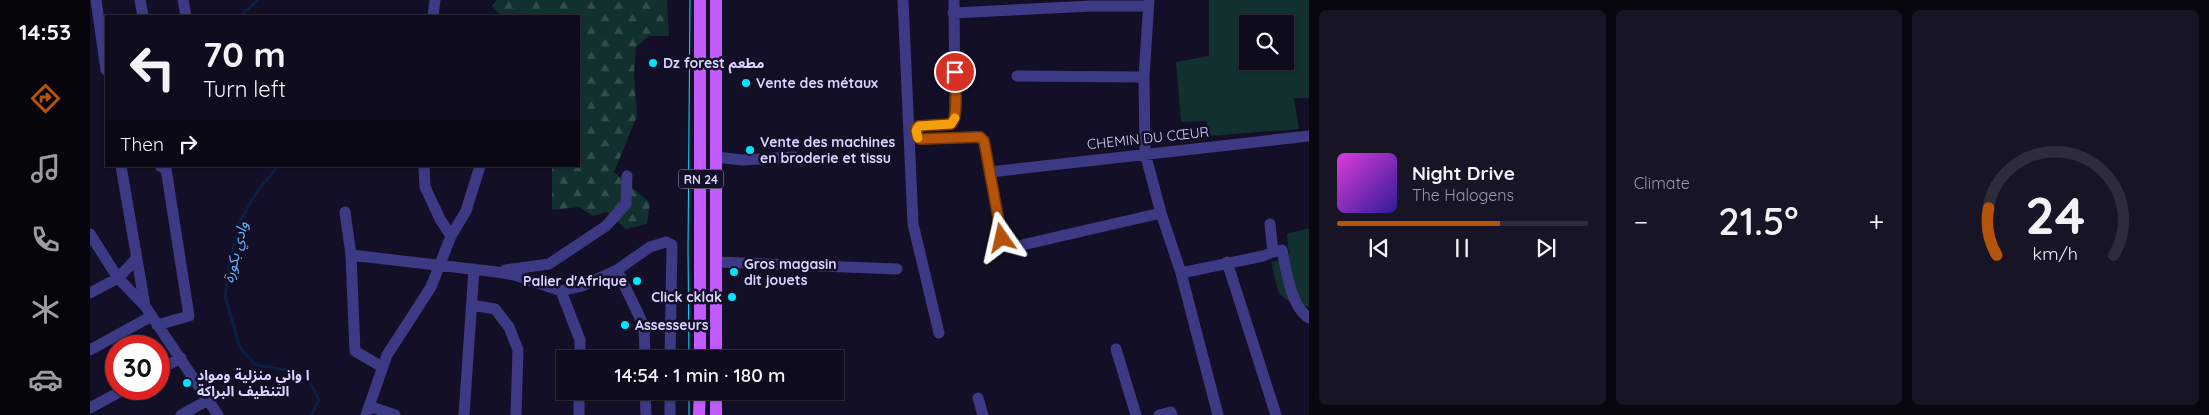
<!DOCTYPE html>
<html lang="en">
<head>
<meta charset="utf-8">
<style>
	:root { --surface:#0e0b1c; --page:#171425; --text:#f1f3f6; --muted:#9b9ba3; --line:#2e2b3b; --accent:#b45309 }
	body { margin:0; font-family:Quicksand,"Noto Sans Arabic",sans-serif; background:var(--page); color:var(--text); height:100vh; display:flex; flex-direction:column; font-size:19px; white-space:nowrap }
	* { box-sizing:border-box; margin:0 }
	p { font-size:16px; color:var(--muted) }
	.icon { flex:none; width:28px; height:28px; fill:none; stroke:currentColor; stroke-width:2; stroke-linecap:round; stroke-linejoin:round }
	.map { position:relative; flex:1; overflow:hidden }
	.sheet { display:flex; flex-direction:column; gap:10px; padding:10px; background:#08060f; width:900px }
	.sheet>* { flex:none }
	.hud { position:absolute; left:15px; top:15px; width:475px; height:152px; border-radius:0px; box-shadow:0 1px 4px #0004,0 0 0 1px var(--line); background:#0e0b1c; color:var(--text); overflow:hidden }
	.tools { position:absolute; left:1149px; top:15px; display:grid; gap:10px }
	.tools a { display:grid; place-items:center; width:55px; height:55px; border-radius:0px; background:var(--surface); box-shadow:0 1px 4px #0004,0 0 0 1px var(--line); font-size:25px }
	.speed { position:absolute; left:15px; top:335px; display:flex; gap:10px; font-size:25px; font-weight:700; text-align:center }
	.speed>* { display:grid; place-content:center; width:65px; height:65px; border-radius:50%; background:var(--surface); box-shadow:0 1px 4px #0004,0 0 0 1px var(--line); line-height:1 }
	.speed .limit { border:8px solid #d22; background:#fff; color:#111 }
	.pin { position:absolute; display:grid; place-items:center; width:42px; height:42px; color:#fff; margin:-21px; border:2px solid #fff; border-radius:50%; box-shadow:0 1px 5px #0007 }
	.me { position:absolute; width:55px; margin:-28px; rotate:349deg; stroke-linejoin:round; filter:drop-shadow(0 0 4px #0008) }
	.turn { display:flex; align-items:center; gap:18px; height:105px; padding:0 15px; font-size:22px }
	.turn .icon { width:65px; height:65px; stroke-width:2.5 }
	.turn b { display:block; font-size:35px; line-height:42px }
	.then { display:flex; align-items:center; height:48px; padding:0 15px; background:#0003; gap:10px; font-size:19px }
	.big { font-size:38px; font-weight:600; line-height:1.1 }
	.sheet .widget { flex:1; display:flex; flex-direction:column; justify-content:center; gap:8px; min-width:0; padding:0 18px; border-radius:8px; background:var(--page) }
	.sheet .dial { align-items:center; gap:0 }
	.dial svg { height:130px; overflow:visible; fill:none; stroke:var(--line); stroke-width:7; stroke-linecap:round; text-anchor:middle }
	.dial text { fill:var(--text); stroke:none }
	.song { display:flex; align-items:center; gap:15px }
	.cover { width:60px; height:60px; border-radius:8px; background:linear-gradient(135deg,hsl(300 70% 55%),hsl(250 70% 35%)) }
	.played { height:5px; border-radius:2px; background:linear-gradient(90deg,var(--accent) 65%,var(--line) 65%) }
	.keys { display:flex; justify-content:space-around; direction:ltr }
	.heat { display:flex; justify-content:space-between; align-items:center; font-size:28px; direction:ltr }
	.sheet .tiles { flex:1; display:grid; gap:10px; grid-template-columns:repeat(3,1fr) }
	.trip { position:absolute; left:466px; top:350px; width:288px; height:50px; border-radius:0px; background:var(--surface); box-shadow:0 1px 4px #0004,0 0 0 1px var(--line); font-weight:600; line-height:50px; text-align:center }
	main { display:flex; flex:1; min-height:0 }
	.dock { display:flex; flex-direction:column; width:90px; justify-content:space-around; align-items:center; background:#06040b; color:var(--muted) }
	.dock .icon { width:35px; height:35px }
	.dock .current { color:var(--accent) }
	.dock b { font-size:22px; color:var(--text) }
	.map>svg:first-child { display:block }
	.green { fill:#12302f; fill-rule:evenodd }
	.forest { fill:url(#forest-firs) }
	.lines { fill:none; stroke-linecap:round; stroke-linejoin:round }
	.stream { stroke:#0a1f44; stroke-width:3 }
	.minor { stroke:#3d3a85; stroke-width:11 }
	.primary { stroke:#c25bff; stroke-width:12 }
	.tram { stroke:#00e5ff; stroke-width:1 }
	.route-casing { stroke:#753606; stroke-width:12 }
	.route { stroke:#b45309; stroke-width:9 }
	.slow { stroke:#f59e0b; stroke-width:9 }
	.poi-dot { fill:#00e5ff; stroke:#130f26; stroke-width:2 }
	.labels { text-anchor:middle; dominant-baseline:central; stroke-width:5; stroke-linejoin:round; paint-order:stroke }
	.shield { fill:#130f26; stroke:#9e99be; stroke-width:1 }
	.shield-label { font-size:12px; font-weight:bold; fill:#d9d4ff }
	.poi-label { font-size:14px; font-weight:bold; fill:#d9d4ff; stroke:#130f26; text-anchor:start }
	.street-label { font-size:14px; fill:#d9d4ff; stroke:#130f26 }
	.water-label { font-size:15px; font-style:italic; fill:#62b6ff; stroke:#130f26 }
</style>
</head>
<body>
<main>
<nav class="dock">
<b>14:53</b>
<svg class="icon current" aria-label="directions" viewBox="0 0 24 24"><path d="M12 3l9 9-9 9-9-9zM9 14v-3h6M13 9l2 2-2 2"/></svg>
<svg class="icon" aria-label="music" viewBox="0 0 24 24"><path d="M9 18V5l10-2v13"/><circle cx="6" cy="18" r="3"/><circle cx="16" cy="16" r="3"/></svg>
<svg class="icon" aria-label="phone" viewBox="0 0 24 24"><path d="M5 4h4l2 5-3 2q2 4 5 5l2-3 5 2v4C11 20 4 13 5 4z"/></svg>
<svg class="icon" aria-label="climate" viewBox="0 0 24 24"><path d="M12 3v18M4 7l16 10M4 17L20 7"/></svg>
<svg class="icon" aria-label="car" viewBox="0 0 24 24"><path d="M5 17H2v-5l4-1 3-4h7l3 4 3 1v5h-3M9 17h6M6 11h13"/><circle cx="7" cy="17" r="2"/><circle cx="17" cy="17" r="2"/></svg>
</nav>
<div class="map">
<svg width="1219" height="415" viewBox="0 0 1219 415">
	<defs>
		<pattern id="forest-firs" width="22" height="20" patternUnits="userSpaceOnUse" patternTransform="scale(1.25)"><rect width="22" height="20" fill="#12302f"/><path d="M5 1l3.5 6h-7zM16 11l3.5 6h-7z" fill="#344d4e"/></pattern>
	</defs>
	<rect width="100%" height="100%" fill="#130f26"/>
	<path class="green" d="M1119 0H1219V98H1204L1209 129 1118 136 1117 121 1091 122 1086 62 1119 56ZM1158 24H1195V61H1158Z
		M1219 228V307C1183 298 1190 295 1181 262L1199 258 1197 234Z"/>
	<path class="forest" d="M407 0H577L579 36H559L546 47 544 75 547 116 524 172 560 203 557 224 536 229 516 212 503 216 489 207 462 210V166H489V16H412L402 6Z"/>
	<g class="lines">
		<path class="stream" d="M150 16 168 0
			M188 166 166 193 152 218 140 260 135 296 150 348 166 365 204 371 218 379 229 400 221 415"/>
		<path class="minor" d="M6 0 16 70
			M50 0 53 16
			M93 0 96 16
			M813 0 823 224 849 333
			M864 0 865 118 861 124 829 126 826 128 827 136 830 139 890 137 894 141 912 238 919 248 1071 213
			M1059 0 1054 77 1055 153 1071 213 1091 273 1128 415
			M863 13 1002 6H1057
			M343 16 345 0
			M927 76 1054 77
			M626 157 652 160 704 157
			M31 166 55 306
			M334 166 335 187 350 219 361 236
			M900 172 1219 136
			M255 212 261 255 265 351 292 367
			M0 234 28 278 55 306 128 415
			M1183 252 1192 250C1196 270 1201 307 1219 318
			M261 255 407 272 425 275 471 291 492 286 527 270 560 247 576 242 582 245 580 359
			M626 262 807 269
			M1137 262 1186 415
			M415 270 459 264 516 226 536 204 537 176
			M527 270 554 326 555 359
			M1091 273 1173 256 1183 252 1180 224
			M471 291 490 340V359
			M0 293 28 278 46 259
			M382 305 405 309 419 327 428 350 426 415
			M67 325 99 316 76 169 70 166
			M1026 349 1046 415
			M0 350 60 317
			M69 370 91 358
			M555 391 556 415
			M888 398 893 415
			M279 406 305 415
			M0 408 35 389
			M91 415 118 400
			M276 415 297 355 341 287 361 236 376 211 390 166
			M374 415 384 269
			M489 415V391
			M580 415V391
			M1069 415 1081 412 1082 415"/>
		<path class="primary" d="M610 359V0
			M626 359V0
			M609 415 610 391
			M626 415V391"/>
		<path class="tram" d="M599 359 598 249 600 0
			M599 415V391"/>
	</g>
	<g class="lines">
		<defs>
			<path id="route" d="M865 72C865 84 869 116 861 124L829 126 826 128 827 136 830 139 890 137 894 141 912 238"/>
		</defs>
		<use href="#route" class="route-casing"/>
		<use href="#route" class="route"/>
		<path class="slow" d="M828 138 826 131 829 126 861 124 865 118"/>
	</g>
	<g class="poi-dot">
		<circle cx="563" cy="63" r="5"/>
		<circle cx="656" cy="83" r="5"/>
		<circle cx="660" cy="150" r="5"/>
		<circle cx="644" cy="272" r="5"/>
		<circle cx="547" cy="281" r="5"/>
		<circle cx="642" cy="297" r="5"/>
		<circle cx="535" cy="325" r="5"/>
		<circle cx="97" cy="383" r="5"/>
	</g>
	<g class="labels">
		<rect class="shield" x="588.5" y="169.5" width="45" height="19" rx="4"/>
		<g class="shield-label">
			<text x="611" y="179">RN 24</text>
		</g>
		<g class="poi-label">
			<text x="573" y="63">Dz forest مطعم</text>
			<text x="666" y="83">Vente des métaux</text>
			<text x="670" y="142">Vente des machines<tspan x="670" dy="16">en broderie et tissu</tspan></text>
			<text x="654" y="264">Gros magasin<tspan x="654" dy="16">dit jouets</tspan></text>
			<text x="537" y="281" text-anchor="end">Palier d'Afrique</text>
			<text x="632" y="297" text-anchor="end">Click cklak</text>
			<text x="545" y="325">Assesseurs</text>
			<text x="107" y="375">ا واني منزلية ومواد<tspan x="107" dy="16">التنظيف البراكة</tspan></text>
		</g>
		<g class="street-label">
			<text transform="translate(1058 138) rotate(-6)">CHEMIN DU CŒUR</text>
		</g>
		<g class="water-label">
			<text transform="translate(145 252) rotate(-76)">وادي بكورة</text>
		</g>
	</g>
</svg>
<div class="tools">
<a><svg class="icon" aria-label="search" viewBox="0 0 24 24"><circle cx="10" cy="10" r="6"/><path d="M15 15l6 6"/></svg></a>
</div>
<div class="speed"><div class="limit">30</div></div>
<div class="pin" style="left:865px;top:72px;background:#d93025"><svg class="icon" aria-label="arrive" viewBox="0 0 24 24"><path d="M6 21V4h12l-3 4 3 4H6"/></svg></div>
<svg class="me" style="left:912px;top:238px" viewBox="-20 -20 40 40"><path d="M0-17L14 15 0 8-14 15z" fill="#b45309" stroke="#fff" stroke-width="4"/></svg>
<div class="trip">14:54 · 1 min · 180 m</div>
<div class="hud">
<div class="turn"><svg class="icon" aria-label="left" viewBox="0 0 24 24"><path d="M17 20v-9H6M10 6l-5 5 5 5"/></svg><div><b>70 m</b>Turn left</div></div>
<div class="then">Then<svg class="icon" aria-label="right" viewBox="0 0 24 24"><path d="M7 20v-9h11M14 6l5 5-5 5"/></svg></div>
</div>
</div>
<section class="sheet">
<div class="tiles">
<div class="widget">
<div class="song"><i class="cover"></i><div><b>Night Drive</b><p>The Halogens</p></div></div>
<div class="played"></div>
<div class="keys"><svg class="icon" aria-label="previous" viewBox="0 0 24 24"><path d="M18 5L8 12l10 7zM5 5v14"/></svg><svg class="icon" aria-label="pause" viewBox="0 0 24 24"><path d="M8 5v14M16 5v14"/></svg><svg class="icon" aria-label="next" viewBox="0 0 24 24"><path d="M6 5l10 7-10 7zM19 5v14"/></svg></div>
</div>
<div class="widget"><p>Climate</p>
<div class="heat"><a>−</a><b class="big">21.5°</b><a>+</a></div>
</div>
<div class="widget dial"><svg viewBox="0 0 100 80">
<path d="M14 69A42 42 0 1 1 86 69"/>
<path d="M14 69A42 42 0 0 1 9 40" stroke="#b45309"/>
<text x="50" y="56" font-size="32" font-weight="700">24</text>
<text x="50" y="72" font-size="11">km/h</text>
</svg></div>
</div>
</section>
</main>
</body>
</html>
